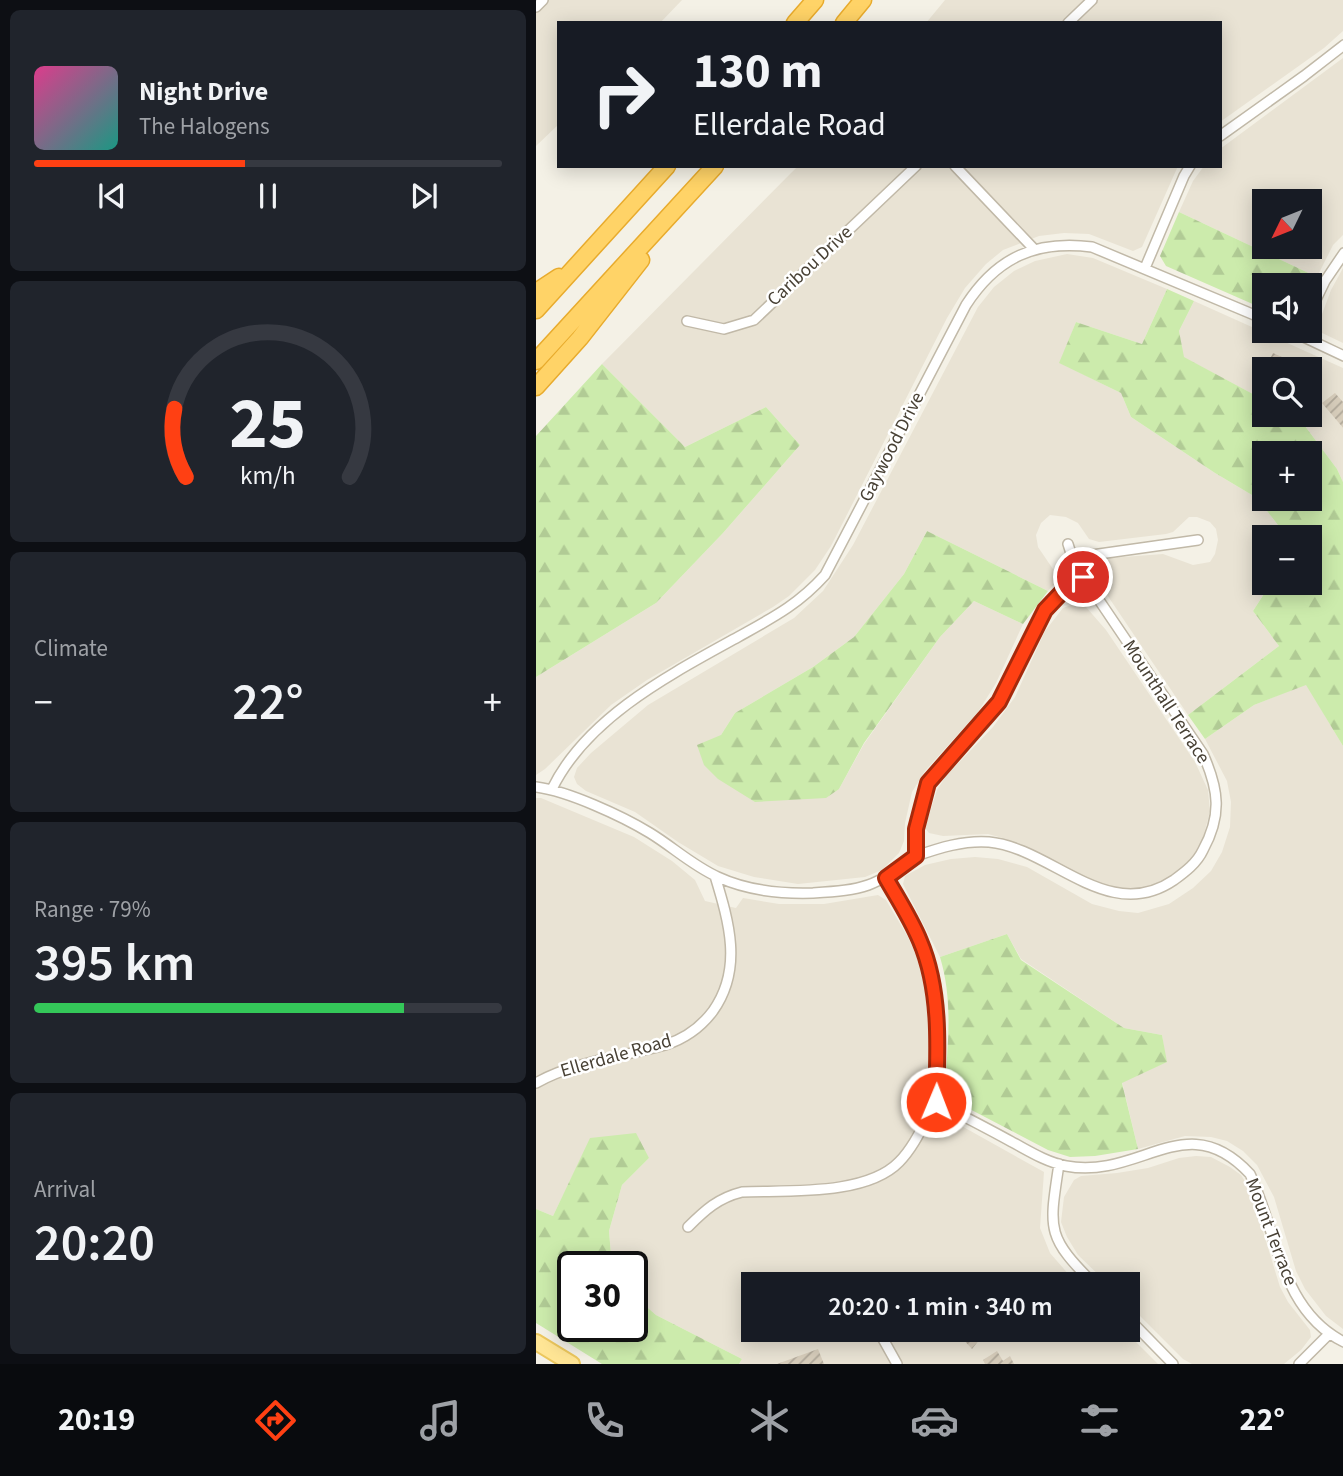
<!DOCTYPE html>
<html lang="en">
<head>
<meta charset="utf-8">
<style>
	:root { --surface:#171b24; --page:#20242c; --text:#f1f3f6; --muted:#9ea1a6; --line:#363941; --accent:#ff4013 }
	body { margin:0; font-family:"Source Sans 3",sans-serif; background:var(--page); color:var(--text); height:100vh; display:flex; flex-direction:column; font-size:26px; white-space:nowrap }
	* { box-sizing:border-box; margin:0 }
	p { font-size:23px; color:var(--muted) }
	.icon { flex:none; width:38px; height:38px; fill:none; stroke:currentColor; stroke-width:2; stroke-linecap:round; stroke-linejoin:round }
	.map { position:relative; flex:1; overflow:hidden }
	.side { display:flex; flex-direction:column; gap:10px; padding:10px; background:#0d0f14; width:536px }
	.side>* { flex:none }
	.top-card { position:absolute; left:21px; top:21px; width:665px; height:147px; border-radius:0px; box-shadow:0 4px 18px #0003; background:#171b24; color:var(--text); overflow:hidden }
	.needle { width:46px; rotate:227deg }
	.buttons { position:absolute; left:716px; top:189px; display:grid; gap:14px }
	.buttons a { display:grid; place-items:center; width:70px; height:70px; border-radius:0px; background:var(--surface); box-shadow:0 4px 18px #0003; font-size:35px }
	.speed { position:absolute; left:21px; top:1251px; display:flex; gap:14px; font-size:35px; font-weight:700; text-align:center }
	.speed>* { display:grid; place-content:center; width:91px; height:91px; border-radius:50%; background:var(--surface); box-shadow:0 4px 18px #0003; line-height:1 }
	.speed .limit { border:4px solid #111; border-radius:10px; background:#fff; color:#111 }
	.pin { position:absolute; display:grid; place-items:center; width:60px; height:60px; color:#fff; margin:-30px; border:4px solid #fff; border-radius:50%; box-shadow:0 2px 7px #0007 }
	.me { position:absolute; width:77px; margin:-38px; rotate:1deg; stroke-linejoin:round; filter:drop-shadow(0 0 5px #0008) }
	.turn { display:flex; align-items:center; gap:24px; height:147px; padding:0 21px; font-size:32px }
	.turn .icon { width:91px; height:91px; stroke-width:2.5 }
	.turn b { display:block; font-size:49px; line-height:60px }
	.big { font-size:52px; font-weight:600; line-height:1.1 }
	.side .widget { flex:1; display:flex; flex-direction:column; justify-content:center; gap:10px; min-width:0; padding:0 24px; border-radius:10px; background:var(--page) }
	.side .dial { align-items:center; gap:0 }
	.dial svg { height:182px; overflow:visible; fill:none; stroke:var(--line); stroke-width:7; stroke-linecap:round; text-anchor:middle }
	.dial text { fill:var(--text); stroke:none }
	.song { display:flex; align-items:center; gap:21px }
	.cover { width:84px; height:84px; border-radius:10px; background:linear-gradient(135deg,hsl(330 70% 55%),hsl(170 70% 35%)) }
	.played { height:7px; border-radius:4px; background:linear-gradient(90deg,var(--accent) 45%,var(--line) 45%) }
	.keys { display:flex; justify-content:space-around; direction:ltr }
	.heat { display:flex; justify-content:space-between; align-items:center; font-size:38px; direction:ltr }
	.charge { height:10px; border-radius:5px; background:linear-gradient(90deg,#34c759 79%,var(--line) 0) }
	.trip { position:absolute; left:205px; top:1272px; width:399px; height:70px; border-radius:0px; background:var(--surface); box-shadow:0 4px 18px #0003; font-weight:600; line-height:70px; text-align:center }
	.dock { display:flex; height:112px; justify-content:space-around; align-items:center; background:#090b0e; color:var(--muted) }
	.dock .icon { width:49px; height:49px }
	.dock .active { color:var(--accent) }
	.dock b { font-size:32px; color:var(--text) }
	main { display:flex; flex:1; min-height:0 }
	.map>svg:first-child { display:block }
	.residential { fill:#e9e3d4; fill-rule:evenodd }
	.forest { fill:url(#forest-firs); fill-rule:evenodd }
	.building { fill:url(#building-hatch) }
	.lines { fill:none; stroke-linecap:round; stroke-linejoin:round }
	.minor-casing { stroke:#c1b9a8; stroke-width:12 }
	.primary-casing { stroke:#ecc75d; stroke-width:18 }
	.motorway-casing { stroke:#e8ab2d; stroke-width:19 }
	.minor { stroke:#fff; stroke-width:9 }
	.primary { stroke:#ffe595; stroke-width:14 }
	.motorway { stroke:#ffd367; stroke-width:16 }
	.route-casing { stroke:#a62a0c; stroke-width:18 }
	.route { stroke:#ff4013; stroke-width:12 }
	.labels { text-anchor:middle; dominant-baseline:central; stroke-width:5; stroke-linejoin:round; paint-order:stroke }
	.street-label { font-size:19px; fill:#484135; stroke:#fff }
</style>
</head>
<body>
<main>
<section class="side">
<div class="widget">
<div class="song"><i class="cover"></i><div><b>Night Drive</b><p>The Halogens</p></div></div>
<div class="played"></div>
<div class="keys"><svg class="icon" aria-label="previous" viewBox="0 0 24 24"><path d="M18 5L8 12l10 7zM5 5v14"/></svg><svg class="icon" aria-label="pause" viewBox="0 0 24 24"><path d="M8 5v14M16 5v14"/></svg><svg class="icon" aria-label="next" viewBox="0 0 24 24"><path d="M6 5l10 7-10 7zM19 5v14"/></svg></div>
</div>
<div class="widget dial"><svg viewBox="0 0 100 80">
<path d="M14 69A42 42 0 1 1 86 69"/>
<path d="M14 69A42 42 0 0 1 9 39" stroke="#ff4013"/>
<text x="50" y="56" font-size="32" font-weight="700">25</text>
<text x="50" y="72" font-size="11">km/h</text>
</svg></div>
<div class="widget"><p>Climate</p>
<div class="heat"><a>−</a><b class="big">22°</b><a>+</a></div>
</div>
<div class="widget"><p>Range · 79%</p><b class="big">395 km</b><div class="charge"></div></div>
<div class="widget"><p>Arrival</p><b class="big">20:20</b></div>
</section>
<div class="map">
<svg width="808" height="1364" viewBox="0 0 808 1364">
	<defs>
		<pattern id="forest-firs" width="22" height="20" patternUnits="userSpaceOnUse" patternTransform="scale(1.75)"><rect width="22" height="20" fill="#ccebac"/><path d="M5 1l3.5 6h-7zM16 11l3.5 6h-7z" fill="#b1cb95"/></pattern>
		<pattern id="building-hatch" width="6" height="6" patternUnits="userSpaceOnUse" patternTransform="scale(1.75)"><rect width="6" height="6" fill="#d7cdbb"/><path d="M-1 1l2-2M0 6l6-6M5 7l2-2" fill="none" stroke="#b0a899"/></pattern>
	</defs>
	<rect width="100%" height="100%" fill="#f4f1e6"/>
	<path class="residential" d="M0 0H146L124 23H23V124L0 146Z
		M409 0H807V31L788 48 684 122V23H390Z
		M807 58V235L797 245 781 277 643 212 657 181 668 166H684V149ZM728 201H774V247H728Z
		M262 166H642L606 247 597 251 553 234 528 233 503 236 467 250 450 264 429 288 411 318 295 546 279 570 253 596 237 607 111 680 75 705 9 769 0 775V677L120 603 187 533 264 445 230 407 149 447 66 364Z
		M531 254 557 258 631 289 606 344 540 322 524 363 585 393 595 417 679 473 721 498 745 529 744 537H728V583H735L717 611 743 646 652 715 561 580 560 568 574 558 627 554 657 565 674 562 679 554 682 540 680 529 674 522 661 517H653L637 532 630 534 563 542 553 539 542 523 530 517 514 515 505 523 500 535 502 547 521 575 520 582 512 591 391 531 368 574 318 637 277 667 199 713 185 735 303 789 328 744 404 637 438 601 487 624 460 683 442 712 389 771 376 792 369 823 368 841 363 853 346 870 329 877 262 884 218 877 182 866 142 842 99 812 50 791 41 784 38 777 41 768 55 753 112 705 258 618 287 591 317 545 442 307 458 287 478 271 499 261Z
		M807 268V343L784 332 782 325 795 290Z
		M658 301 807 368V482L801 469 763 418 757 415H774V369H728V400L647 357 643 331Z
		M538 604 550 607 570 630 659 762 672 790 674 811 666 842 655 862 626 884 608 889 584 890 563 885 470 839 452 834 407 836 393 833 389 828 401 790 410 776 457 727 479 697 509 631 527 608Z
		M770 684 807 746V1329L790 1316 769 1289 760 1271 738 1197 721 1165 707 1151 691 1141 675 1137 649 1136 602 1149 586 1082 630 1062 626 1035 588 1028 485 959 471 934 404 957 367 884 369 876 389 865 415 859 439 857 462 859 491 867 556 904 583 911 602 913 633 904 657 888 675 871 686 852 694 827 695 802 691 781 669 739 718 705Z
		M0 798H5L98 837 136 861 159 880 169 901 200 908 207 898 243 904H288L342 895 350 900 372 937 386 969 392 1003 394 1081 391 1102 413 1119 508 1172 504 1228 514 1253 541 1284H217V1330H588L622 1364H203L206 1359 120 1315 96 1294V1267H76L73 1231 86 1185 113 1158 55 1138 17 1216 0 1209Z
		M660 1156 675 1157 694 1167 705 1175 714 1189 744 1287 752 1302 774 1330 775 1337 765 1350 748 1364H656L647 1359 592 1304V1284H572L542 1255 531 1237 525 1222 528 1197 538 1180 545 1176 581 1173 612 1168 643 1158Z"/>
	<path class="forest" d="M643 212 781 277 774 292V285H728V309L630 266 624 256Z
		M631 289 658 301 643 331 648 357 728 400V415H757L763 418 801 469 807 482V746L770 685 718 705 669 739 652 715 743 646 717 611 735 583H774V537H744L745 529 721 498 679 473 595 417 585 393 523 363 540 322 606 344ZM774 453V499H728V453Z
		M66 364 149 447 230 407 264 445 187 533 120 603 0 677V436Z
		M391 531 512 591 487 624 438 601 404 637 328 743 303 789 290 798 219 802 182 779 168 765 161 745 185 735 199 713 277 667 318 637 368 574Z
		M471 934 485 960 588 1028 626 1035 631 1062 586 1083 602 1149 559 1156 534 1157 512 1150 424 1104 409 1086C412 1042 417 1000 404 957Z
		M100 1133 113 1158 86 1185 73 1231 76 1267H37V1326H96V1294L120 1315 206 1359 203 1364H66L0 1323V1209L17 1216 54 1138Z"/>
	<path class="building" d="M737 353 781 373 774 390V369H729Z
		M799 393 808 403V429L786 403Z
		M412 1330H451L436 1349 425 1337 423 1341 410 1332Z
		M282 1349 288 1364H241Z
		M461 1351 467 1361 474 1356 478 1364H449L447 1360Z"/>
	<g class="lines">
		<defs>
			<path id="minor" d="M0 7 7 0
				M532 23 556 0
				M684 136 768 76 808 45
				M419 166 498 249
				M609 268 648 176 654 166
				M774 312 789 281 808 253
				M151 321 188 329 218 320 380 166
				M755 331 808 356
				M538 563 556 555 662 540
				M0 787C32 791 86 816 114 833 137 847 157 866 182 877 210 890 245 894 277 893 328 890 339 887 380 856V829L392 783 457 711 472 685 509 610 527 591 547 577
				M16 789C51 717 135 674 202 637 236 618 262 605 289 575L430 305C461 257 500 240 556 247L728 319
				M380 856C403 848 428 840 453 842 516 848 572 925 638 880 649 872 661 863 667 850 686 815 683 790 667 754L538 563 532 544
				M350 878C362 899 375 919 384 941 405 990 402 1049 400 1102 425 1115 451 1128 476 1142 493 1151 510 1162 530 1166 605 1180 650 1105 714 1174 741 1231 744 1310 808 1342
				M0 1083C39 1061 86 1057 129 1045 148 1039 165 1027 177 1011 207 969 193 922 179 876
				M523 1164C513 1230 510 1236 558 1284
				M152 1227C169 1210 182 1198 206 1192 251 1190 330 1196 363 1162 379 1146 389 1121 400 1102
				M592 1318 637 1364
				M342 1330 361 1364
				M763 1364 793 1334"/>
			<path id="primary" d="M0 1342 36 1364"/>
			<path id="motorway" d="M259 23 279 0
				M308 23 327 0
				M0 292 23 277
				M0 310 131 166
				M0 361 179 166
				M0 387 44 338 105 260"/>
		</defs>
		<use href="#minor" class="minor-casing"/>
		<use href="#primary" class="primary-casing"/>
		<use href="#motorway" class="motorway-casing"/>
		<use href="#minor" class="minor"/>
		<use href="#primary" class="primary"/>
		<use href="#motorway" class="motorway"/>
	</g>
	<g class="lines">
		<defs>
			<path id="route" d="M400 1102C402 1049 405 990 384 941 375 919 362 899 350 878L380 856V829L392 783 463 702 509 610 527 591 547 577"/>
		</defs>
		<use href="#route" class="route-casing"/>
		<use href="#route" class="route"/>
	</g>
	<g class="labels">
		<g class="street-label">
			<text transform="translate(274 266) rotate(-43)">Caribou Drive</text>
			<text transform="translate(356 447) rotate(-63)">Gaywood Drive</text>
			<text transform="translate(630 702) rotate(57)">Mounthall Terrace</text>
			<text transform="translate(80 1056) rotate(-16)">Ellerdale Road</text>
			<text transform="translate(735 1232) rotate(69)">Mount Terrace</text>
		</g>
	</g>
</svg>
<div class="buttons">
<a><svg class="needle" viewBox="-14 -14 28 28"><path d="M0-13l5 13h-10z" fill="#e53935"/><path d="M0 13l5-13h-10z" fill="#9ea1a6"/></svg></a>
<a><svg class="icon" aria-label="sound" viewBox="0 0 24 24"><path d="M4 9h4l5-4v14l-5-4H4zM17 9q2 3 0 6"/></svg></a>
<a><svg class="icon" aria-label="search" viewBox="0 0 24 24"><circle cx="10" cy="10" r="6"/><path d="M15 15l6 6"/></svg></a>
<a>+</a>
<a>−</a>
</div>
<div class="speed"><div class="limit">30</div></div>
<div class="pin" style="left:547px;top:577px;background:#d93025"><svg class="icon" aria-label="arrive" viewBox="0 0 24 24"><path d="M6 21V4h12l-3 4 3 4H6"/></svg></div>
<svg class="me" style="left:400px;top:1102px" viewBox="-20 -20 40 40"><circle r="17" fill="#ff4013" stroke="#fff" stroke-width="3"/><path d="M0-11L8 9 0 5-8 9z" fill="#fff"/></svg>
<div class="trip">20:20 · 1 min · 340 m</div>
<div class="top-card">
<div class="turn"><svg class="icon" aria-label="right" viewBox="0 0 24 24"><path d="M7 20v-9h11M14 6l5 5-5 5"/></svg><div><b>130 m</b>Ellerdale Road</div></div>
</div>
</div>
</main>
<nav class="dock">
<b>20:19</b>
<svg class="icon active" aria-label="directions" viewBox="0 0 24 24"><path d="M12 3l9 9-9 9-9-9zM9 14v-3h6M13 9l2 2-2 2"/></svg>
<svg class="icon" aria-label="music" viewBox="0 0 24 24"><path d="M9 18V5l10-2v13"/><circle cx="6" cy="18" r="3"/><circle cx="16" cy="16" r="3"/></svg>
<svg class="icon" aria-label="phone" viewBox="0 0 24 24"><path d="M5 4h4l2 5-3 2q2 4 5 5l2-3 5 2v4C11 20 4 13 5 4z"/></svg>
<svg class="icon" aria-label="climate" viewBox="0 0 24 24"><path d="M12 3v18M4 7l16 10M4 17L20 7"/></svg>
<svg class="icon" aria-label="car" viewBox="0 0 24 24"><path d="M5 17H2v-5l4-1 3-4h7l3 4 3 1v5h-3M9 17h6M6 11h13"/><circle cx="7" cy="17" r="2"/><circle cx="17" cy="17" r="2"/></svg>
<svg class="icon" aria-label="filters" viewBox="0 0 24 24"><path d="M4 7h16M4 17h16"/><circle cx="9" cy="7" r="2"/><circle cx="15" cy="17" r="2"/></svg>
<b>22°</b>
</nav>
</body>
</html>
